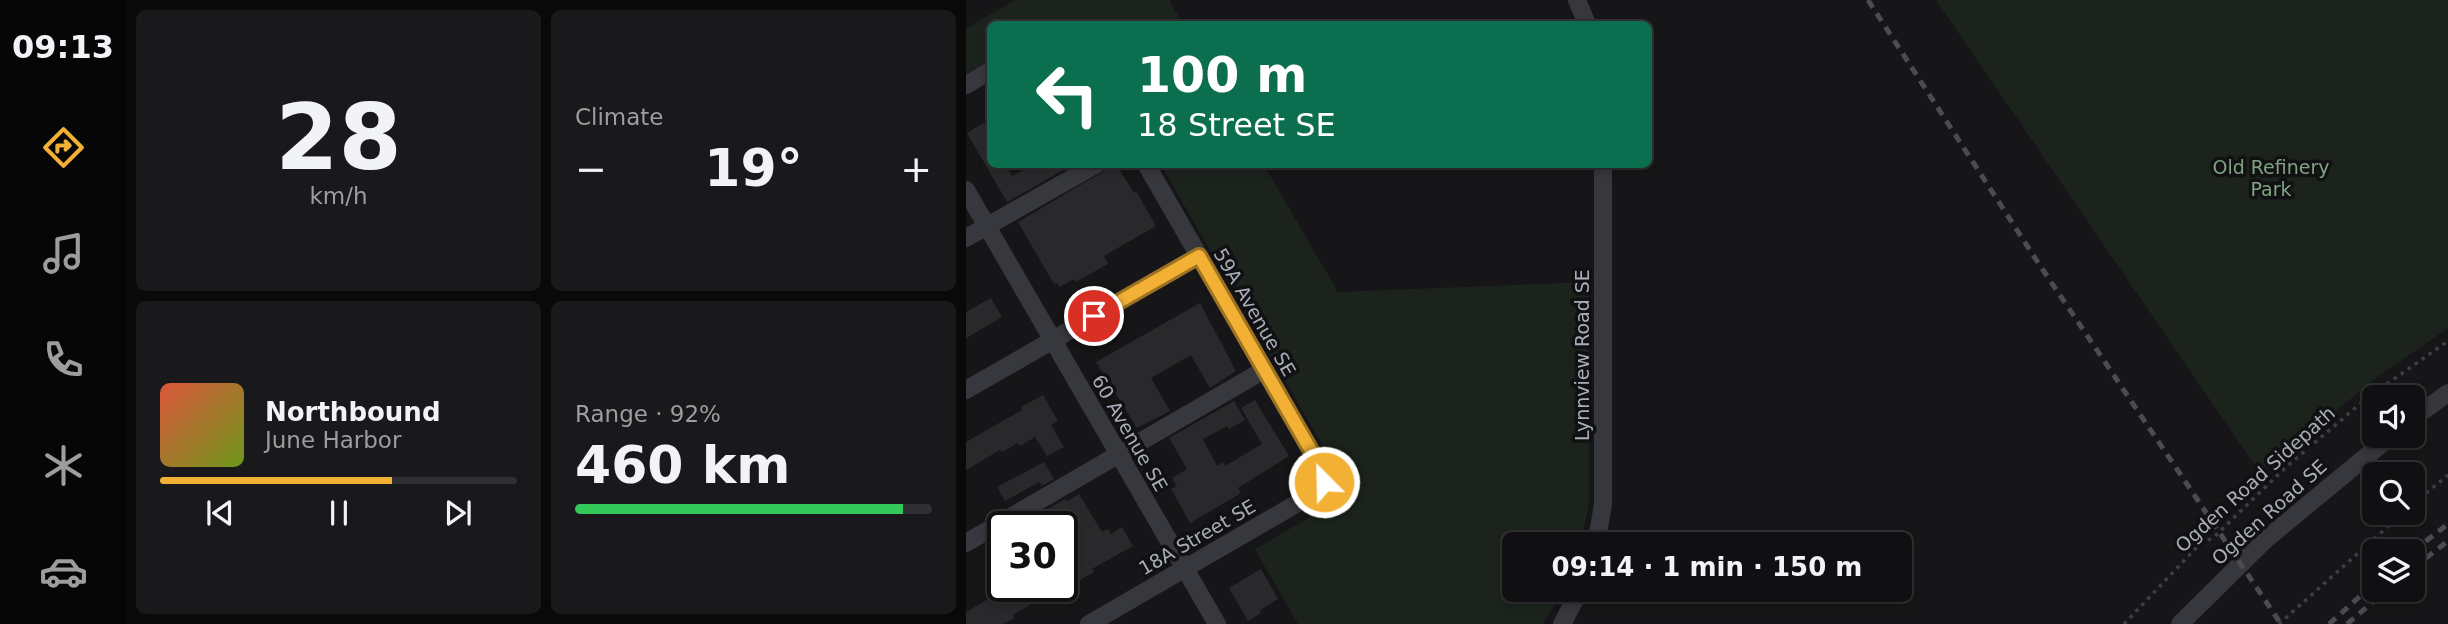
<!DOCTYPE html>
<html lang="en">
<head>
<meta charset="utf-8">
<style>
	:root { --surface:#101012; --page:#19191b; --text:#f1f3f6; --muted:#9c9d9f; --line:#303032; --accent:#f2b134 }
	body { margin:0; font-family:"DejaVu Sans",sans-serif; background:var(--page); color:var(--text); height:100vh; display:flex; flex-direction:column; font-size:26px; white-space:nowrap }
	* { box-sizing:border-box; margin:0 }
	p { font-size:23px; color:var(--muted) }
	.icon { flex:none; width:38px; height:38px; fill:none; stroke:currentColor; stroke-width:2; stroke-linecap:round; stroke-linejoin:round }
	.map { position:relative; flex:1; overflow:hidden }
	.sheet { display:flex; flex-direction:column; gap:10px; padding:10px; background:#09090a; width:840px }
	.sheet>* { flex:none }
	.guide { position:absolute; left:21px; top:21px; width:665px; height:147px; border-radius:10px; box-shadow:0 4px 10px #0003,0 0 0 2px var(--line); background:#0b6e4f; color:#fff; overflow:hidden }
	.controls { position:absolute; left:1396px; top:385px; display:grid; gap:14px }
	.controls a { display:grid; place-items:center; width:63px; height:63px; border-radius:10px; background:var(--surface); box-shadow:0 4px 10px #0003,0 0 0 2px var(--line); font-size:35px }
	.speed { position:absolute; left:21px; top:511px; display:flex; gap:14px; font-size:35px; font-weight:700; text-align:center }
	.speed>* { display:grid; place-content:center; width:91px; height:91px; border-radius:50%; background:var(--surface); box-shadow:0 4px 10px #0003,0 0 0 2px var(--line); line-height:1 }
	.speed .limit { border:4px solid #111; border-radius:10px; background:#fff; color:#111 }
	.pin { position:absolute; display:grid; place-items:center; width:60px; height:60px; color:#fff; margin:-30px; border:4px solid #fff; border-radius:50%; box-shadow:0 2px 7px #0007 }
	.me { position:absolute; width:77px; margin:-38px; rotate:337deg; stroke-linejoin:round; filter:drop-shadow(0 0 5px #0008) }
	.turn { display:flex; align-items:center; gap:24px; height:147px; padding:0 35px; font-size:32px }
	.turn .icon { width:91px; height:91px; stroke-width:2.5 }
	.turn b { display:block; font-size:49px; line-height:60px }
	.big { font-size:52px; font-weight:800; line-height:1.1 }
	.sheet .tile { flex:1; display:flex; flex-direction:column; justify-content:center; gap:10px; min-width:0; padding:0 24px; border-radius:10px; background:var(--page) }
	.sheet .dial { align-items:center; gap:0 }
	.dial b { font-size:91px; line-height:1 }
	.song { display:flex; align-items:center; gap:21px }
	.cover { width:84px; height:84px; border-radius:10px; background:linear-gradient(135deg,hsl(10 70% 55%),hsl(80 70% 35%)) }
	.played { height:7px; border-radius:4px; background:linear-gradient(90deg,var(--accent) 65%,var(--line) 65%) }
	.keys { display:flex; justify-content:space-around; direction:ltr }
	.heat { display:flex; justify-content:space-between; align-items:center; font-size:38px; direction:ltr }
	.charge { height:10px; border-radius:5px; background:linear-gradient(90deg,#34c759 92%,var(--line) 0) }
	.sheet .tiles { flex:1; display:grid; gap:10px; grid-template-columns:repeat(2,1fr) }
	.trip { position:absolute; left:536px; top:532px; width:410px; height:70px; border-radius:10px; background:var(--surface); box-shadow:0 4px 10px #0003,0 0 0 2px var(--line); font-weight:800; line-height:70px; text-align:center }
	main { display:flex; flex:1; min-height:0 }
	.dock { display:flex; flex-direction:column; width:126px; justify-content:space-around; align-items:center; background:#060607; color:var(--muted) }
	.dock .icon { width:49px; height:49px }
	.dock .active { color:var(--accent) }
	.dock b { font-size:32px; color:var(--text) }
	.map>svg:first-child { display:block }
	.green { fill:#1c231d }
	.building { fill:#29292c }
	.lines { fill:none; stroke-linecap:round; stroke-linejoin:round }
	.path { stroke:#3d3f44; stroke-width:3.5; stroke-dasharray:3.5 5; stroke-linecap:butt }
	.minor { stroke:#37383d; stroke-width:18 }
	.rail { stroke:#4a4c52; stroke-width:5; stroke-dasharray:9 7; stroke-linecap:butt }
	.route-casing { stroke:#9d7322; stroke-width:18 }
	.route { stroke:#f2b134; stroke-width:12 }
	.labels { text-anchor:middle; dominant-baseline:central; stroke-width:7; stroke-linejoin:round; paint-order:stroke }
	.park-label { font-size:19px; fill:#7fa381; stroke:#111113 }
	.street-label { font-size:19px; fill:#a8adb8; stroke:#111113 }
</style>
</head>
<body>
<main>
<nav class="dock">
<b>09:13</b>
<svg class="icon active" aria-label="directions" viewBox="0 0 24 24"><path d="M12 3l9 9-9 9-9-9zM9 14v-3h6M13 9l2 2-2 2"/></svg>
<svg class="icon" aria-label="music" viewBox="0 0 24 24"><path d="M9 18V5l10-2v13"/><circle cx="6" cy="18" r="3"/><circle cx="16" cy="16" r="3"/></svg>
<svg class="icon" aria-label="phone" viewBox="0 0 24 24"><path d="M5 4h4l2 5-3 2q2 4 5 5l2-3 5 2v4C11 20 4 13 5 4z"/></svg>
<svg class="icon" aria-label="climate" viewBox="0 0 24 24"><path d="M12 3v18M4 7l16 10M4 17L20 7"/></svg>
<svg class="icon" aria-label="car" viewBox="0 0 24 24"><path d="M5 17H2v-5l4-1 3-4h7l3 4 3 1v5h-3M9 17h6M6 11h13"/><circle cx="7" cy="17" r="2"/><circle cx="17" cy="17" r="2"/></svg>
</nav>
<section class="sheet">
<div class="tiles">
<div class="tile dial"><b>28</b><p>km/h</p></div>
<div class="tile"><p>Climate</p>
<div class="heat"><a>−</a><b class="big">19°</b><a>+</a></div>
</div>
<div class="tile">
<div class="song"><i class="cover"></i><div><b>Northbound</b><p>June Harbor</p></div></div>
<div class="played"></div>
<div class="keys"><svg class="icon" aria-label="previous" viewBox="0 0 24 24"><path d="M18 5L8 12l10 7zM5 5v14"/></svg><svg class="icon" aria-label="pause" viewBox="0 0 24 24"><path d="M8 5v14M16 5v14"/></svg><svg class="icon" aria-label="next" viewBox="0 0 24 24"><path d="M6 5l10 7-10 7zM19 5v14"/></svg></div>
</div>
<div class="tile"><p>Range · 92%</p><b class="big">460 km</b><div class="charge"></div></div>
</div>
</section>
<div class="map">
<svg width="1482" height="624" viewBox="0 0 1482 624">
	<rect width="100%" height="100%" fill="#161618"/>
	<path class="green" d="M49 0H203L217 24H107L102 22 86 24H24V60L0 74V29Z
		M970 0H1482V328L1414 375 1294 473Z
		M195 165H298L372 292 622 282 623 503 615 544H548V590H597L577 624H332L289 549 362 507 373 490 374 476Z"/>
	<path class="building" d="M24 119V164H40L46 176 67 164 106 165 41 202 1 133Z
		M150 164 168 193 170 191 190 226 138 256 142 264 110 282 108 279 94 287 91 283 88 284 52 222Z
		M25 298 36 317 0 338V312Z
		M234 303 270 371 244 388 225 355 185 378 204 411 171 428 130 362Z
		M77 395 92 421 85 425 98 447 81 456 69 437 54 446 52 443 36 452 34 450 0 470V442L56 410 55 407Z
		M289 400 323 456 272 488 275 493 224 523 205 489 211 486 206 478 221 469 203 438 268 401 279 420 263 429 261 426 237 439 251 466 257 462 259 466 296 444 275 408Z
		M78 462 88 479 76 486 73 482 39 501 31 487Z
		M113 494 136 532 142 529 145 534 156 527 167 546 126 569 128 572 112 581 111 579 96 586 47 615 49 618 37 624H0V612L45 586H96V527H90L80 510 99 499 101 501Z
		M295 569 312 599 294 610 295 613 282 621 263 588Z"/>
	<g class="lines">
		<path class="path" d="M1447 504 1482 475
			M1158 624 1232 546 1249 536 1319 468 1401 398 1482 341
			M1313 624 1437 513"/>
		<path class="minor" d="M611 0 621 24
			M0 85 24 71
			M0 190 251 624
			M0 238 131 164
			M0 390 233 256
			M1447 418 1482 393
			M0 543 298 370
			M630 544 637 505V164
			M123 624 349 493 358 482 355 468 180 164
			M596 624 614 590
			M1214 624 1299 540 1425 436"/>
		<path class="rail" d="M902 0 1071 261 1315 624
			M1447 551 1482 524
			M1447 568 1482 541
			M1363 624 1409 583
			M1381 624 1421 590"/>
	</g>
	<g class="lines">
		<defs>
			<path id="route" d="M128 316 233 256 355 468 358 482"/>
		</defs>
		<use href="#route" class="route-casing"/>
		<use href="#route" class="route"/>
	</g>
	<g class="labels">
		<g class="park-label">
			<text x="1305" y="167">Old Refinery<tspan x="1305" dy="22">Park</tspan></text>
		</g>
		<g class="street-label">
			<text transform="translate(289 312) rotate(60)">59A Avenue SE</text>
			<text transform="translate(616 355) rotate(-90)">Lynnview Road SE</text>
			<text transform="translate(164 433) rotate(60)">60 Avenue SE</text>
			<text transform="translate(1289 479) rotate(-42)">Ogden Road Sidepath</text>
			<text transform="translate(1303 512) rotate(-42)">Ogden Road SE</text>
			<text transform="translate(231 537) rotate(-30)">18A Street SE</text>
		</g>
	</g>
</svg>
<div class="controls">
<a><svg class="icon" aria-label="sound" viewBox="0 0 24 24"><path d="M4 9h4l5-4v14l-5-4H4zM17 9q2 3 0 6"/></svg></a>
<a><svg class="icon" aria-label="search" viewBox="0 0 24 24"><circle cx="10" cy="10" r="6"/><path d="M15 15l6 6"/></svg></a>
<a><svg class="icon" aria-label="layers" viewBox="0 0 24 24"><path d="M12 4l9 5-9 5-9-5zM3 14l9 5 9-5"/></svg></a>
</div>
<div class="speed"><div class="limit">30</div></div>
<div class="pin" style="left:128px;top:316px;background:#d93025"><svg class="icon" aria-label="arrive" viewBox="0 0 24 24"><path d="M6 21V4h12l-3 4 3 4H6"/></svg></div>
<svg class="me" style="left:358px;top:482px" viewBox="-20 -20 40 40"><circle r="17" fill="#f2b134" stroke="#fff" stroke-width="3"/><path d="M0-11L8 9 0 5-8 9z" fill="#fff"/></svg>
<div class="trip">09:14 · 1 min · 150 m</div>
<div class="guide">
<div class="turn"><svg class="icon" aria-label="left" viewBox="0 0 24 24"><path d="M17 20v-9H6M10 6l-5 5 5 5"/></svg><div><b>100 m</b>18 Street SE</div></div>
</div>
</div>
</main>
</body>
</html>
